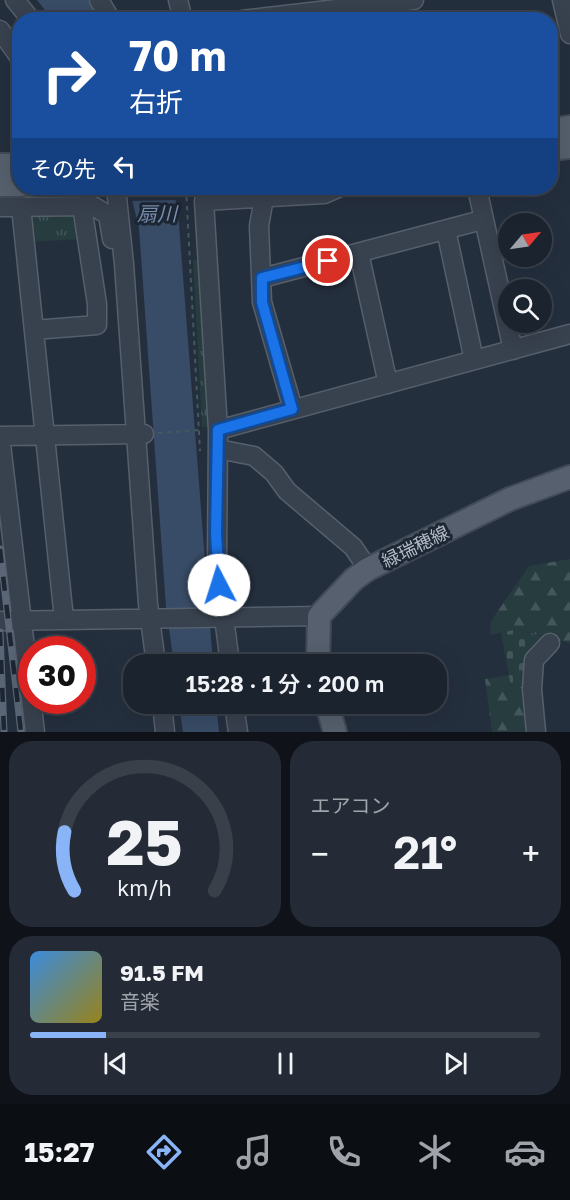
<!DOCTYPE html>
<html lang="ja">
<head>
<meta charset="utf-8">
<style>
	:root { --surface:#1b232e; --page:#242b36; --text:#f1f3f6; --muted:#a0a4aa; --line:#39404a; --accent:#8ab4f8 }
	body { margin:0; font-family:"Golos Text","Noto Sans JP",sans-serif; background:var(--page); color:var(--text); height:100vh; display:flex; flex-direction:column; font-size:22px; white-space:nowrap }
	* { box-sizing:border-box; margin:0 }
	p { font-size:20px; color:var(--muted) }
	.icon { flex:none; width:33px; height:33px; fill:none; stroke:currentColor; stroke-width:2; stroke-linecap:round; stroke-linejoin:round }
	.map { position:relative; height:732px; overflow:hidden }
	.panel { display:flex; flex-direction:column; gap:9px; padding:9px; background:#0f1319; flex:1 }
	.panel>* { flex:none }
	.hud { position:absolute; left:12px; top:12px; width:546px; height:183px; border-radius:24px; box-shadow:0 6px 24px #0002,0 0 0 2px var(--line); background:#1a4fa0; color:#fff; overflow:hidden }
	.needle { width:39px; rotate:61deg }
	.fabs { position:absolute; left:498px; top:213px; display:grid; gap:12px }
	.fabs a { display:grid; place-items:center; width:54px; height:54px; border-radius:50%; background:var(--surface); box-shadow:0 6px 24px #0002,0 0 0 2px var(--line); font-size:30px }
	.speed { position:absolute; left:18px; top:636px; display:flex; gap:12px; font-size:30px; font-weight:700; text-align:center }
	.speed>* { display:grid; place-content:center; width:78px; height:78px; border-radius:50%; background:var(--surface); box-shadow:0 6px 24px #0002,0 0 0 2px var(--line); line-height:1 }
	.speed .limit { border:9px solid #d22; background:#fff; color:#111 }
	.pin { position:absolute; display:grid; place-items:center; width:51px; height:51px; color:#fff; margin:-26px; border:3px solid #fff; border-radius:50%; box-shadow:0 2px 6px #0007 }
	.me { position:absolute; width:66px; margin:-33px; rotate:355deg; stroke-linejoin:round; filter:drop-shadow(0 0 4px #0008) }
	.turn { display:flex; align-items:center; gap:21px; height:126px; padding:0 18px; font-size:27px }
	.turn .icon { width:78px; height:78px; stroke-width:2.5 }
	.turn b { display:block; font-size:42px; line-height:51px }
	.then { display:flex; align-items:center; height:57px; padding:0 18px; background:#0003; gap:12px; font-size:22px }
	.big { font-size:45px; font-weight:600; line-height:1.1 }
	.panel .widget { flex:1; display:flex; flex-direction:column; justify-content:center; gap:9px; min-width:0; padding:0 21px; border-radius:24px; background:var(--page) }
	.panel .dial { align-items:center; gap:0 }
	.dial svg { height:156px; overflow:visible; fill:none; stroke:var(--line); stroke-width:7; stroke-linecap:round; text-anchor:middle }
	.dial text { fill:var(--text); stroke:none }
	.song { display:flex; align-items:center; gap:18px }
	.cover { width:72px; height:72px; border-radius:9px; background:linear-gradient(135deg,hsl(210 70% 55%),hsl(50 70% 35%)) }
	.played { height:6px; border-radius:3px; background:linear-gradient(90deg,var(--accent) 15%,var(--line) 15%) }
	.keys { display:flex; justify-content:space-around; direction:ltr }
	.heat { display:flex; justify-content:space-between; align-items:center; font-size:33px; direction:ltr }
	.panel .tiles { flex:1; display:grid; gap:9px; grid-template-columns:1fr 1fr }
	.widget:last-child { grid-column:span 2 }
	.trip { position:absolute; left:123px; top:654px; width:324px; height:60px; border-radius:24px; background:var(--surface); box-shadow:0 6px 24px #0002,0 0 0 2px var(--line); font-weight:600; line-height:60px; text-align:center }
	.tabs { display:flex; height:96px; justify-content:space-around; align-items:center; background:#0b0e12; color:var(--muted) }
	.tabs .icon { width:42px; height:42px }
	.tabs .selected { color:var(--accent) }
	.tabs b { font-size:27px; color:var(--text) }
	.map>svg:first-child { display:block }
	.grass { fill:url(#grass-tufts) }
	.forest { fill:url(#forest-firs) }
	.cemetery { fill:url(#cemetery-stones) }
	.water { fill:#394c67 }
	.pier { fill:#242f3e }
	.lines { fill:none; stroke-linecap:round; stroke-linejoin:round }
	.minor-casing { stroke:#565f6c; stroke-width:21 }
	.major-casing { stroke:#414a57; stroke-width:26 }
	.path { stroke:#44595c; stroke-width:2; stroke-dasharray:4.5 4.5; stroke-linecap:butt }
	.minor { stroke:#38414e; stroke-width:18 }
	.major { stroke:#56606e; stroke-width:22 }
	.rail-casing { stroke:#5a6575; stroke-width:7 }
	.rail { stroke:#1d2633; stroke-width:4.5; stroke-dasharray:14; stroke-linecap:butt }
	.route-casing { stroke:#114b97; stroke-width:15 }
	.route { stroke:#1a73e8; stroke-width:10 }
	.labels { text-anchor:middle; dominant-baseline:central; stroke-width:6; stroke-linejoin:round; paint-order:stroke }
	.street-label { font-size:18px; fill:#b4bcc9; stroke:#1d2633 }
	.water-label { font-size:20px; font-style:italic; fill:#7c92b1; stroke:#1d2633 }
</style>
</head>
<body>
<div class="map">
<svg width="570" height="732" viewBox="0 0 570 732">
	<defs>
		<pattern id="grass-tufts" width="24" height="20" patternUnits="userSpaceOnUse" patternTransform="scale(1.5)"><rect width="24" height="20" fill="#263c3f"/><path d="M3 7l-1-3M5 7V3M7 7l1-3M15 17l-1-3M17 17v-4M19 17l1-3" fill="none" stroke="#435659"/></pattern>
		<pattern id="forest-firs" width="22" height="20" patternUnits="userSpaceOnUse" patternTransform="scale(1.5)"><rect width="22" height="20" fill="#263c3f"/><path d="M5 1l3.5 6h-7zM16 11l3.5 6h-7z" fill="#435659"/></pattern>
		<pattern id="cemetery-stones" width="16" height="16" patternUnits="userSpaceOnUse" patternTransform="scale(1.5)"><rect width="16" height="16" fill="#263c3f"/><path d="M2 7V4a2 2 0 0 1 4 0v3zM10 15v-3a2 2 0 0 1 4 0v3z" fill="#435659"/></pattern>
	</defs>
	<rect width="100%" height="100%" fill="#242f3e"/>
	<path class="grass" d="M31 209 73 210 83 239 28 242Z
		M193 260H204L214 427H202Z"/>
	<path class="forest" d="M570 559V643L517 629 490 635 491 621 529 566Z
		M509 675 511 687 529 689 532 732H492L485 679Z"/>
	<path class="cemetery" d="M517 629 548 638 529 689 511 687 501 633Z"/>
	<path class="water" d="M37 0H88L100 19H52Z
		M129 188H173L178 212 213 664H174L166 607 139 228Z
		M179 704H216L219 732H183Z"/>
	<path class="pier" d="M126 188H176L179 200 129 201Z"/>
	<g class="lines">
		<defs>
			<path id="minor" d="M15 0 31 20
				M99 0 111 20
				M178 0 183 20
				M562 0 570 34
				M242 20 414 0
				M0 30 20 58
				M116 188 124 264 148 604 156 664
				M477 188 513 350
				M264 198 259 226 262 302 293 409
				M0 207 93 206 108 215 112 239
				M21 207 64 619
				M446 230 474 360
				M359 253 388 384
				M262 278 482 220
				M34 330 97 325V304L82 206
				M218 430 570 334
				M0 436 35 732
				M0 436 144 434
				M218 449 254 456 274 473 287 491 353 547 368 569
				M0 621 319 616
				M230 664 217 563 218 430 204 201 324 194 338 188
				M162 704 165 732
				M234 704 238 732
				M328 707 345 704
				M536 732 532 689 534 660 550 643"/>
			<path id="major" d="M550 130 570 127
				M550 149 570 147
				M0 165H20
				M0 185H20
				M318 664 319 616 354 579 368 569 510 499 570 477
				M327 704 335 732"/>
		</defs>
		<use href="#minor" class="minor-casing"/>
		<use href="#major" class="major-casing"/>
		<path class="path" d="M186 188 200 451
			M158 433 200 430"/>
		<use href="#minor" class="minor"/>
		<use href="#major" class="major"/>
		<defs>
			<path id="rail" d="M0 549 21 732
				M0 632 4 732"/>
		</defs>
		<use href="#rail" class="rail-casing"/>
		<use href="#rail" class="rail"/>
	</g>
	<g class="lines">
		<defs>
			<path id="route" d="M219 585 216 533 218 430 292 409 262 302V278L328 261"/>
		</defs>
		<use href="#route" class="route-casing"/>
		<use href="#route" class="route"/>
	</g>
	<g class="labels">
		<g class="street-label">
			<text transform="translate(415 546) rotate(-26)">緑瑞穂線</text>
		</g>
		<g class="water-label">
			<text x="157" y="213">扇川</text>
		</g>
	</g>
</svg>
<div class="fabs">
<a><svg class="needle" viewBox="-14 -14 28 28"><path d="M0-13l5 13h-10z" fill="#e53935"/><path d="M0 13l5-13h-10z" fill="#a0a4aa"/></svg></a>
<a><svg class="icon" aria-label="search" viewBox="0 0 24 24"><circle cx="10" cy="10" r="6"/><path d="M15 15l6 6"/></svg></a>
</div>
<div class="speed"><div class="limit">30</div></div>
<div class="pin" style="left:328px;top:261px;background:#d93025"><svg class="icon" aria-label="arrive" viewBox="0 0 24 24"><path d="M6 21V4h12l-3 4 3 4H6"/></svg></div>
<svg class="me" style="left:219px;top:585px" viewBox="-20 -20 40 40"><circle r="19" fill="#fff"/><path d="M0-13L10 11 0 6-10 11z" fill="#1a73e8"/></svg>
<div class="trip">15:28 · 1 分 · 200 m</div>
<div class="hud">
<div class="turn"><svg class="icon" aria-label="right" viewBox="0 0 24 24"><path d="M7 20v-9h11M14 6l5 5-5 5"/></svg><div><b>70 m</b>右折</div></div>
<div class="then">その先<svg class="icon" aria-label="left" viewBox="0 0 24 24"><path d="M17 20v-9H6M10 6l-5 5 5 5"/></svg></div>
</div>
</div>
<section class="panel">
<div class="tiles">
<div class="widget dial"><svg viewBox="0 0 100 80">
<path d="M14 69A42 42 0 1 1 86 69"/>
<path d="M14 69A42 42 0 0 1 9 39" stroke="#8ab4f8"/>
<text x="50" y="56" font-size="32" font-weight="700">25</text>
<text x="50" y="72" font-size="11">km/h</text>
</svg></div>
<div class="widget"><p>エアコン</p>
<div class="heat"><a>−</a><b class="big">21°</b><a>+</a></div>
</div>
<div class="widget">
<div class="song"><i class="cover"></i><div><b>91.5 FM</b><p>音楽</p></div></div>
<div class="played"></div>
<div class="keys"><svg class="icon" aria-label="previous" viewBox="0 0 24 24"><path d="M18 5L8 12l10 7zM5 5v14"/></svg><svg class="icon" aria-label="pause" viewBox="0 0 24 24"><path d="M8 5v14M16 5v14"/></svg><svg class="icon" aria-label="next" viewBox="0 0 24 24"><path d="M6 5l10 7-10 7zM19 5v14"/></svg></div>
</div>
</div>
</section>
<nav class="tabs">
<b>15:27</b>
<svg class="icon selected" aria-label="directions" viewBox="0 0 24 24"><path d="M12 3l9 9-9 9-9-9zM9 14v-3h6M13 9l2 2-2 2"/></svg>
<svg class="icon" aria-label="music" viewBox="0 0 24 24"><path d="M9 18V5l10-2v13"/><circle cx="6" cy="18" r="3"/><circle cx="16" cy="16" r="3"/></svg>
<svg class="icon" aria-label="phone" viewBox="0 0 24 24"><path d="M5 4h4l2 5-3 2q2 4 5 5l2-3 5 2v4C11 20 4 13 5 4z"/></svg>
<svg class="icon" aria-label="climate" viewBox="0 0 24 24"><path d="M12 3v18M4 7l16 10M4 17L20 7"/></svg>
<svg class="icon" aria-label="car" viewBox="0 0 24 24"><path d="M5 17H2v-5l4-1 3-4h7l3 4 3 1v5h-3M9 17h6M6 11h13"/><circle cx="7" cy="17" r="2"/><circle cx="17" cy="17" r="2"/></svg>
</nav>
</body>
</html>
